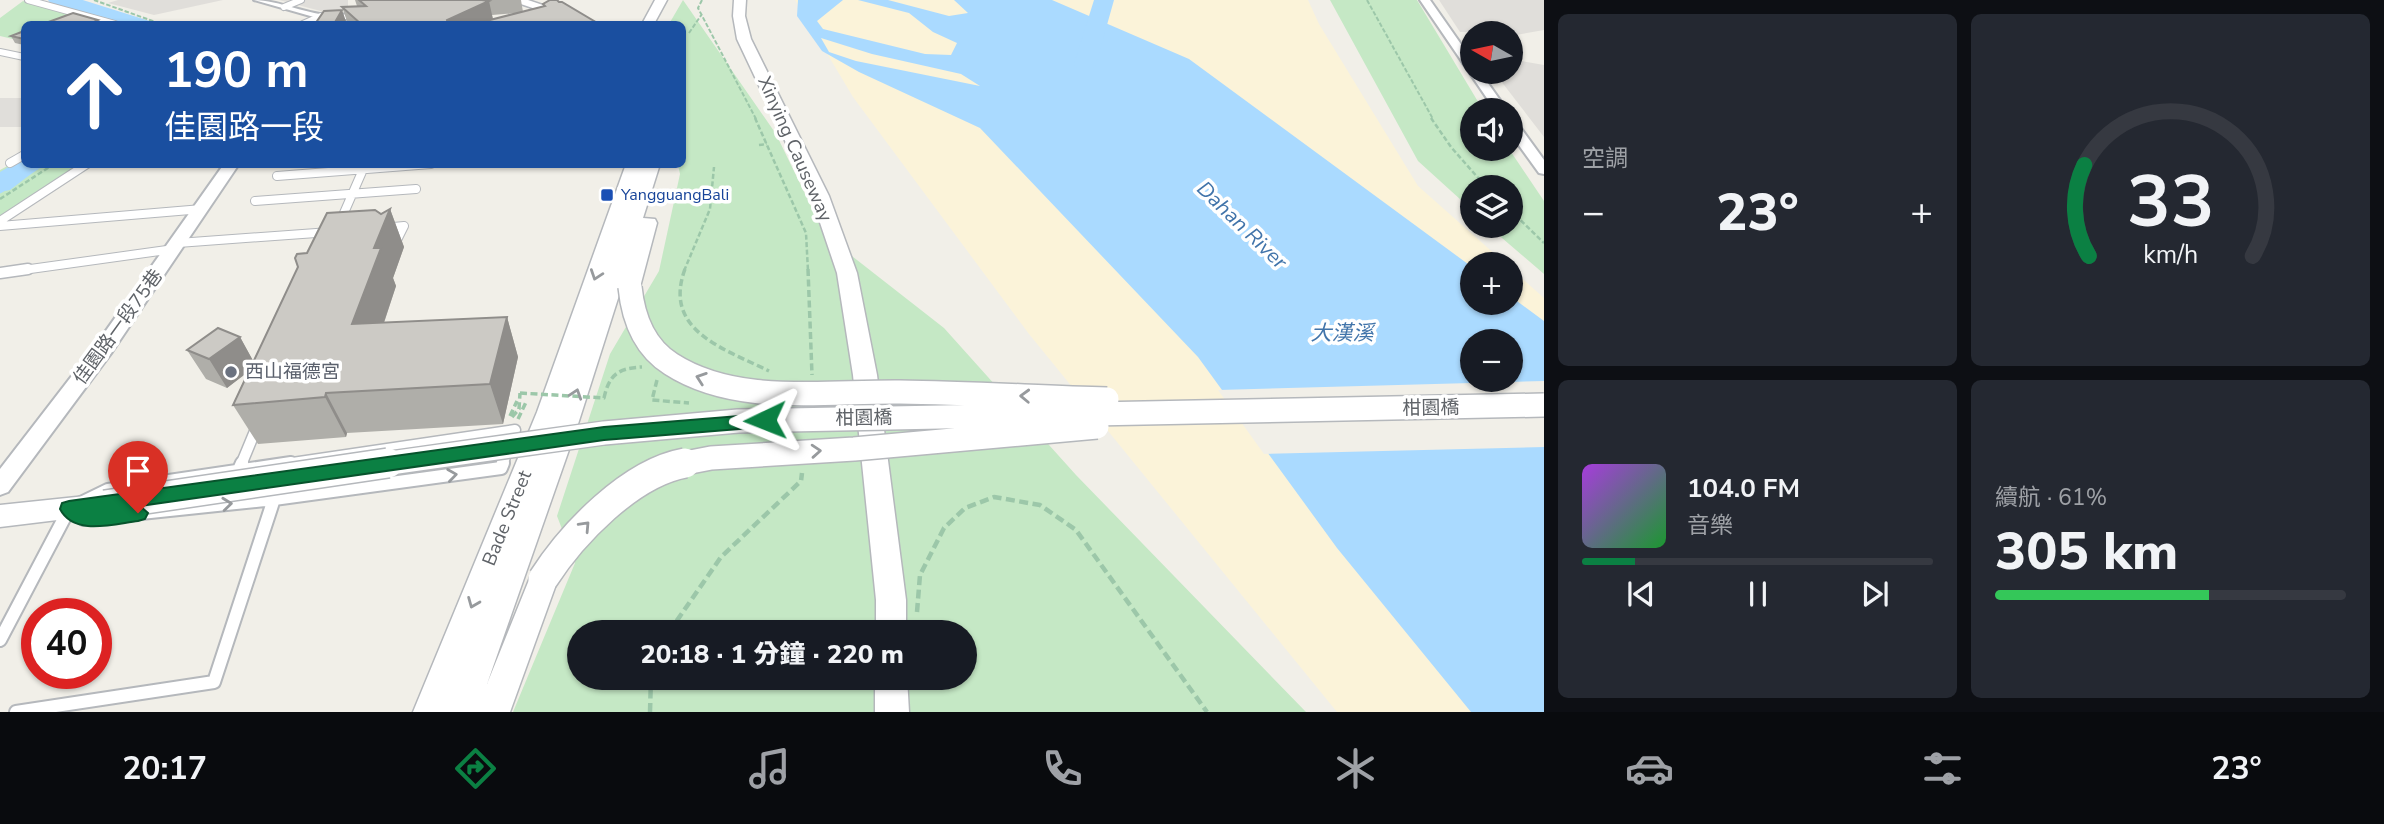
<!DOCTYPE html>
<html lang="zh-TW">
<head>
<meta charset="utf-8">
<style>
	:root { --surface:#171b24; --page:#242831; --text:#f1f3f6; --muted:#9ea1a6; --line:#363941; --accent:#0b8043 }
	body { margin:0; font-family:"Nunito Sans","Noto Sans TC",sans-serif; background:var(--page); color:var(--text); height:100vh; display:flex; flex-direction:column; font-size:26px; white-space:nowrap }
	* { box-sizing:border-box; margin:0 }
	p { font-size:23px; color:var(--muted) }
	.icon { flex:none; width:38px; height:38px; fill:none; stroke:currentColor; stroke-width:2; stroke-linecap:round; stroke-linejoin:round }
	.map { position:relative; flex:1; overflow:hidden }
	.panel { display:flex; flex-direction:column; gap:14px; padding:14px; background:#0d0f14; width:840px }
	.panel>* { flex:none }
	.guide { position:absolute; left:21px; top:21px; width:665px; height:147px; border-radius:10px; box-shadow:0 2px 5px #0004; background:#1a4fa0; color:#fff; overflow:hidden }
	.needle { width:46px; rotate:279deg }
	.tools { position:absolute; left:1460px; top:21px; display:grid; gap:14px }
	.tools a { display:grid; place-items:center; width:63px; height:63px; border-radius:50%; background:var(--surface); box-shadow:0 2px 5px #0004; font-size:35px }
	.speed { position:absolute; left:21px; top:598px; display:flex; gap:14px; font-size:35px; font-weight:700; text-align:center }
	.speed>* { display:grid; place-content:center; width:91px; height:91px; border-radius:50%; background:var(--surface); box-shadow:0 2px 5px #0004; line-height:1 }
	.speed .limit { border:10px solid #d22; background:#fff; color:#111 }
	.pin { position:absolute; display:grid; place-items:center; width:60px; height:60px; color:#fff; margin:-72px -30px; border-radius:50% 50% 50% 0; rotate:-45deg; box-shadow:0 0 7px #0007 }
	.pin .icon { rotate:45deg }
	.me { position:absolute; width:77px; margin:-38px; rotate:268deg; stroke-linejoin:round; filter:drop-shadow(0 0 5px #0008) }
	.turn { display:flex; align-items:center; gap:24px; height:147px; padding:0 28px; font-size:32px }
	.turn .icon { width:91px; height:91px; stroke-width:2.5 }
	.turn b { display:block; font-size:49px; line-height:60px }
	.big { font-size:52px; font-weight:800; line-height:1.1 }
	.panel .widget { flex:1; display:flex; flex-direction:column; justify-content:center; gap:10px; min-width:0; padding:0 24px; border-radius:10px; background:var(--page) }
	.panel .dial { align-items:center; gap:0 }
	.dial svg { height:182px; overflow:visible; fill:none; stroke:var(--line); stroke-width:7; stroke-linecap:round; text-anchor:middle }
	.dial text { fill:var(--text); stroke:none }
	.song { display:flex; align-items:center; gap:21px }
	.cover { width:84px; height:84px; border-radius:10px; background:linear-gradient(135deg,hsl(280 70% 55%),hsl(130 70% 35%)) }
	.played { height:7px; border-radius:4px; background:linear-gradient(90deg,var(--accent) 15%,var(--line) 15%) }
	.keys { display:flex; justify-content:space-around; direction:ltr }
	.heat { display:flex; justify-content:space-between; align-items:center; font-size:38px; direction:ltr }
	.charge { height:10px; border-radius:5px; background:linear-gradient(90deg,#34c759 61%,var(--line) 0) }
	.panel .tiles { flex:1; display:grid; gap:14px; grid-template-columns:repeat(2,1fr) }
	.trip { position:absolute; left:567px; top:620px; width:410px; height:70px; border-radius:35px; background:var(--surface); box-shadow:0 2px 5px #0004; font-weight:800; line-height:70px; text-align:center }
	.menu { display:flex; height:112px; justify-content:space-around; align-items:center; background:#090b0e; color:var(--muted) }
	.menu .icon { width:49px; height:49px }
	.menu .active { color:var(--accent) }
	.menu b { font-size:32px; color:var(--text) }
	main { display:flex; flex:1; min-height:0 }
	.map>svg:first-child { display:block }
	.industrial { fill:#e0deda }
	.green { fill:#c5e8c5; fill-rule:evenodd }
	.sand { fill:#fbf3d9; fill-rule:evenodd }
	.water { fill:#aadaff; fill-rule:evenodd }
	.pier { fill:#f1efe8 }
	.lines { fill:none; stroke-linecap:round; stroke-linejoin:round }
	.stream-far1 { stroke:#aadaff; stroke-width:3.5 }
	.stream { stroke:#aadaff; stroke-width:5 }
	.river { fill:#aadaff; fill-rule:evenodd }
	.service-far3-casing { stroke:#b5b8bc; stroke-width:8 }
	.service-far2-casing { stroke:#b5b8bc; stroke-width:10 }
	.service-far1-casing { stroke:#b5b8bc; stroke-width:13 }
	.service-casing { stroke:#b5b8bc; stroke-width:16 }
	.minor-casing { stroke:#b5b8bc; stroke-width:4 }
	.tertiary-casing { stroke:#b5b8bc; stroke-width:3 }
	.path-far3 { stroke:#9cc7a9; stroke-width:2; stroke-dasharray:4.5 2; stroke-linecap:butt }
	.path-far2 { stroke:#9cc7a9; stroke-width:2.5; stroke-dasharray:5 2.5; stroke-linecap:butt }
	.path-far1 { stroke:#9cc7a9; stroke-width:3.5; stroke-dasharray:7 3.5; stroke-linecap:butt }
	.path { stroke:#9cc7a9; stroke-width:4.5; stroke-dasharray:9 4.5; stroke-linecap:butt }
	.service-far3 { stroke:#fff; stroke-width:6 }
	.service-far2 { stroke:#fff; stroke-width:8 }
	.service-far1 { stroke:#fff; stroke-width:10 }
	.service { stroke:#fff; stroke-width:12 }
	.minor { fill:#fff; fill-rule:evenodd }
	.tertiary { fill:#fff; fill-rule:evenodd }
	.tertiary-bridge-far1-casing { stroke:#b5b8bc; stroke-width:26; stroke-linecap:butt }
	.tertiary-bridge-casing { stroke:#b5b8bc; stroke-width:32; stroke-linecap:butt }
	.path-bridge { stroke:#9cc7a9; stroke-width:3.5; stroke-dasharray:7 3.5; stroke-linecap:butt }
	.tertiary-bridge-far1 { stroke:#fff; stroke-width:23 }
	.tertiary-bridge { stroke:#fff; stroke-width:29 }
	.wall { fill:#afaea9; fill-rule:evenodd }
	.shaded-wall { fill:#8f8d8a }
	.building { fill:#cccac5; stroke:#8f8d8a; stroke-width:2 }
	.oneway { stroke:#979a9d }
	.route { fill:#0b8043; stroke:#07532c; stroke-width:2 }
	.transit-dot { fill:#1a4fb4; stroke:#fff; stroke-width:2.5 }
	.worship-dot { fill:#6b7280; stroke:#fff; stroke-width:2.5 }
	.labels { text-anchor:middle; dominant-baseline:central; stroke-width:7; stroke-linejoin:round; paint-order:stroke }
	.far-transit-label { font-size:16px; fill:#164399; stroke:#fff; text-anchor:start }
	.street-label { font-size:19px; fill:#5f6368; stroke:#fff }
	.worship-label { font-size:19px; fill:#5b616d; stroke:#fff; text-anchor:start }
	.water-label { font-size:21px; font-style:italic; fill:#4174aa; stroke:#fff }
</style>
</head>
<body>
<main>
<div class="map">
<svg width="1544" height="712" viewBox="0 0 1544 712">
	<rect width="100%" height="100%" fill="#f1efe8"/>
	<path class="industrial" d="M118 0H223L154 15 108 3Z
		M279 0H348V6L332 14Z
		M1439 0H1544V30L1510 36V33L1460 32Z
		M1510 59 1544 65V137L1494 72H1510Z
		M0 98H24V127H0Z"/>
	<path class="green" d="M683 0 776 134 825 235 944 328 1076 475 1306 712H513L575 563 557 516 610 354 659 271 680 174 678 165 682 164V24H669ZM579 632H964V677H579Z
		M1330 0H1417L1483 110H1472V149H1509L1544 201V274L1488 226H1510V187H1472V210L1418 161Z
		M23 1 81 16 59 24H24V38L17 40 0 36V18Z
		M24 157V164L78 165 0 217V170Z"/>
	<path class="sand" d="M795 0H1308L1319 24 1418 186 1506 264H1472V303H1510V268L1544 298V712H1337L1029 334 853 97ZM1472 341H1510V380H1472Z"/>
	<path class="water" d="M798 0H843L817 21 823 29 925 54 951 55 957 43 933 32 909 13 858 0H888L949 16 968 13 954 0H1052L1189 59 1472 267V303H1510V296L1544 321V712H1471L1337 548 1198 357 980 128 859 72 822 51 797 16ZM821 38 872 54 961 74 980 86 856 61 829 52ZM1472 341H1510V380H1472Z"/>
	<path class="pier" d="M1544 381V447L1264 454 1218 390Z"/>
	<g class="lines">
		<path class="stream-far1" d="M77 0 153 24"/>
		<path class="stream" d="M0 191 42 164"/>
		<path class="river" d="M48 0H78L144 20 147 24H118L51 4Z
			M1094 0H1114L1096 64 1093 69H1077L1074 64Z
			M24 158V164H44L10 190 0 192V172Z"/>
		<defs>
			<path id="service-far3" d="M28 0 115 24
				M284 7 301 0
				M303 24 321 16
				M0 52 24 57"/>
			<path id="service-far2" d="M10 163 24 155
				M277 176 431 164
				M255 201 416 189
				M0 221 87 164
				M340 222 365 165
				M0 226 202 209
				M383 228 404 226 395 244
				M178 243 330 232
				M16 271 174 249"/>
			<path id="service-far1" d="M0 273 28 269
				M241 465 258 424
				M279 465 515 430 502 465"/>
			<path id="service" d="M291 463 108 490 69 509 84 519 274 499 501 468 503 463
				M238 472 242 463
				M0 640 69 509
				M16 712 214 682 274 499"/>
			<path id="minor" d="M254 0C283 0 319 21 346 14L351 17 335 23Z
				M1420 0H1430L1472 60V72H1480L1507 110H1495Z
				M1510 119 1515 120 1544 160V174L1539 173 1510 133Z
				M224 164H239L112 352 8 492 0 495V469L98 342Z"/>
			<path id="tertiary" d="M509 0H528L599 24H580Z
				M655 0H667L654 24H642Z
				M734 0H746L745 16 751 39 829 196 857 273 877 375 906 600V632H876V600L853 375 837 273 811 196 737 39 733 16Z
				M626 164H660L643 218 655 219 657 223 640 287 637 292 630 293 621 289 578 424 487 684 533 570 543 566 553 570 558 579 510 712H413L537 412Z
				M105 494 115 497 119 505 115 513 0 527V505Z
				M875 677H907L909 712H875Z"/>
		</defs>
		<use href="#service-far3" class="service-far3-casing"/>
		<use href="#service-far2" class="service-far2-casing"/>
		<use href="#service-far1" class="service-far1-casing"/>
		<use href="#service" class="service-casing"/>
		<use href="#minor" class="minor-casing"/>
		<use href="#tertiary" class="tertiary-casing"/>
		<path class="path-far3" d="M94 0 161 24
			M702 0 698 8 756 119
			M1367 0 1433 119
			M689 33 702 14"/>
		<path class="path-far2" d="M755 118 806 233 808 271
			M1431 118 1451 147 1486 187
			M759 145 767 144
			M0 199 54 164
			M1510 210 1544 243
			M684 271 710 209 714 167"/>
		<path class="path-far1" d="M685 269C662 331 725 349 769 371
			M808 269 812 375
			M510 416 517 401
			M512 417 519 409 520 393
			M518 419 527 400"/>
		<path class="path" d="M917 612 920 575 944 528 965 508 994 497 1040 505 1076 530 1207 712
			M669 632 721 557 801 481 802 473
			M650 712 651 677"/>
		<use href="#service-far3" class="service-far3"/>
		<use href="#service-far2" class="service-far2"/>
		<use href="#service-far1" class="service-far1"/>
		<use href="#service" class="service"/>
		<use href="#minor" class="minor"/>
		<use href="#tertiary" class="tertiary"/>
		<defs>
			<path id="tertiary-bridge-far1" d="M630 287C633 317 644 347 671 364 736 406 826 391 900 392 969 393 1038 397 1107 399
				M376 465 604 433 738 421 1544 405
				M675 465 711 458 854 449 1097 427"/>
			<path id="tertiary-bridge" d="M105 505 388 463
				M543 579C572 534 630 473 685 463"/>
		</defs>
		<use href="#tertiary-bridge-far1" class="tertiary-bridge-far1-casing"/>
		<use href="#tertiary-bridge" class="tertiary-bridge-casing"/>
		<path class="path-bridge" d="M657 380 652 400 689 403
			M520 393 604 398C609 375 618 368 642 367"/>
		<use href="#tertiary-bridge-far1" class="tertiary-bridge-far1"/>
		<use href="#tertiary-bridge" class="tertiary-bridge"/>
	</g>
	<path class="wall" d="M355 0H521L523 12 544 6 543 4 559 2 599 24H348L342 7 357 6ZM517 13 493 20 492 15Z
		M24 31V45L15 43 11 36Z
		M390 209 404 247 393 278 396 286 384 323 507 317 518 357 503 424 347 433 346 437 258 444 233 405 248 371 227 388 206 379 187 350 240 337 253 361 307 253Z"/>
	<path class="shaded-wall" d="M489 1 494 24H448L447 20Z
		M342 10 347 24H334Z
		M390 209 404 247 393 278 396 286 370 364 352 324 374 248Z
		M507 317 518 357 503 424 490 384Z
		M240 337 256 366 227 388 209 359Z
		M326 393 347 433 346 437 325 397Z"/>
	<path class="building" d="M359 0H482L489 1 447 20 448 24H361L342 7 366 6Z
		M550 0H557L559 2H562L599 24H474L545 6 543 4Z
		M342 10 334 24H315L324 11Z
		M73 13 98 20 92 23 101 24H43Z
		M24 31V39L11 36Z
		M390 209 374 248H381L352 324 507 317 490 384 326 393 325 397 233 405 298 267 295 258 297 254 307 253 327 213 375 210 381 214Z
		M218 328 240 337 209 359 187 350Z"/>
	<defs><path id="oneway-chevron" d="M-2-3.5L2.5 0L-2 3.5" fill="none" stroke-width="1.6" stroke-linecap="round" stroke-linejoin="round" transform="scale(1.75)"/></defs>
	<g class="oneway">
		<use href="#oneway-chevron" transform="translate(596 275) rotate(109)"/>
		<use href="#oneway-chevron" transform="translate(701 378) rotate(-161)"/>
		<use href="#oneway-chevron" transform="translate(576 394) rotate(-72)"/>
		<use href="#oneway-chevron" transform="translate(1025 396) rotate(-178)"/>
		<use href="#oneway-chevron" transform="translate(816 451) rotate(-4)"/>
		<use href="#oneway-chevron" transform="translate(452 475) rotate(-8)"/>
		<use href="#oneway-chevron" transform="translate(227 504) rotate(-6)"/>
		<use href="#oneway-chevron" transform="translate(585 526) rotate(-47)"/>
		<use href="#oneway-chevron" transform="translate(473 603) rotate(112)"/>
	</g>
	<path class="route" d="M765 414 771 416 774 420 771 425 765 427 604 440 140 506 148 513 145 519 138 521C113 524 74 536 60 509L62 503 69 501 604 427Z"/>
	<rect class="transit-dot" x="600" y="188" width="14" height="14" rx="3.5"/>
	<circle class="worship-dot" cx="231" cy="372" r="7"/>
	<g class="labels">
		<g class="far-transit-label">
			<text x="621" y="195">YangguangBali</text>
		</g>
		<g class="street-label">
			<text transform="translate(795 149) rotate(66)">Xinying Causeway</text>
			<text transform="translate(118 327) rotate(-54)">佳園路一段75巷</text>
			<text transform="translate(1431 408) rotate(-1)">柑園橋</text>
			<text transform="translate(864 418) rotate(-1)">柑園橋</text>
			<text transform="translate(507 518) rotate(-68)">Bade Street</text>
		</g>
		<g class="worship-label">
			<text x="245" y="372">西山福德宮</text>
		</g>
		<g class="water-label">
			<text transform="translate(1242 225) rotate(44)">Dahan River</text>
			<text x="1342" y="333">大漢溪</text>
		</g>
	</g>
</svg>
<div class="tools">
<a><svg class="needle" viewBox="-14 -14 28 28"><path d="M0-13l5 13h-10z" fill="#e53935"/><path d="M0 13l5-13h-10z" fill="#9ea1a6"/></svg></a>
<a><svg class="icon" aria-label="sound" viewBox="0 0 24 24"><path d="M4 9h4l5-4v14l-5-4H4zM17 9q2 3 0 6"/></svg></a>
<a><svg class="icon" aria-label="layers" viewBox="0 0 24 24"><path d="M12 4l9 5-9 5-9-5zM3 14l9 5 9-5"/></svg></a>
<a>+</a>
<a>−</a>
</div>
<div class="speed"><div class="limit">40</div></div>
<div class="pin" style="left:138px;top:513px;background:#d93025"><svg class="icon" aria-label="arrive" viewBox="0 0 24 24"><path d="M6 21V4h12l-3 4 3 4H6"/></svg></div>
<svg class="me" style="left:765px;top:420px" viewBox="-20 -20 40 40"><path d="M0-17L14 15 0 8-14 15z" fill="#0b8043" stroke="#fff" stroke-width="4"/></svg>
<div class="trip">20:18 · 1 分鐘 · 220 m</div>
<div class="guide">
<div class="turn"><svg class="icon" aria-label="ahead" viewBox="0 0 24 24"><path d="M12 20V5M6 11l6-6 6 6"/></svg><div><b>190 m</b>佳園路一段</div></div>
</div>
</div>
<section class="panel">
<div class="tiles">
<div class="widget"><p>空調</p>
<div class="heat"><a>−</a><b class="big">23°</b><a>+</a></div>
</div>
<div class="widget dial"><svg viewBox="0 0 100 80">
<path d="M14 69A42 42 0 1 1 86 69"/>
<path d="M14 69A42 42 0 0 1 12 29" stroke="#0b8043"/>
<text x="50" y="56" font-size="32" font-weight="700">33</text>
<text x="50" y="72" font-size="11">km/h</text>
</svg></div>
<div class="widget">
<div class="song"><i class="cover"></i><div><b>104.0 FM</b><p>音樂</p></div></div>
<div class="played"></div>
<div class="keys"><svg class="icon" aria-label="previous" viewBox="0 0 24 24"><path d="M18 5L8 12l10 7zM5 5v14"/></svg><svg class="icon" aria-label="pause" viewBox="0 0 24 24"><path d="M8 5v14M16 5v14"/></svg><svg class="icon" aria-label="next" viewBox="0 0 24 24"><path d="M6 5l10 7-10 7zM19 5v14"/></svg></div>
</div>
<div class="widget"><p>續航 · 61%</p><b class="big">305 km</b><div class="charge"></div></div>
</div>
</section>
</main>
<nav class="menu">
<b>20:17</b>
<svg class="icon active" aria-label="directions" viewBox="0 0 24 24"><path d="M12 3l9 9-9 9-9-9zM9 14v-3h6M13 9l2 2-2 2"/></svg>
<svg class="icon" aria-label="music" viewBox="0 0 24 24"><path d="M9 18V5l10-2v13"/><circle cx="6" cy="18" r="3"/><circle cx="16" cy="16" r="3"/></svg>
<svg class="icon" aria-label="phone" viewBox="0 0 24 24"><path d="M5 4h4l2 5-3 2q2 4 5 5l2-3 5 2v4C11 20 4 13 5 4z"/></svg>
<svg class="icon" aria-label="climate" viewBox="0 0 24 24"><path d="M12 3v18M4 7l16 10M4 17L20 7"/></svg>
<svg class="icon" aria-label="car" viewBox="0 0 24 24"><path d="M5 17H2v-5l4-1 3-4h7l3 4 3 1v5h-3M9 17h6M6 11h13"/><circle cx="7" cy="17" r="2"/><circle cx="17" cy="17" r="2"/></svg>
<svg class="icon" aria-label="filters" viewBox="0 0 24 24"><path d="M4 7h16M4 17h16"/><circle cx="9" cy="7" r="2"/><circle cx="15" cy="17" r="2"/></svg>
<b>23°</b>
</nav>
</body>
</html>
